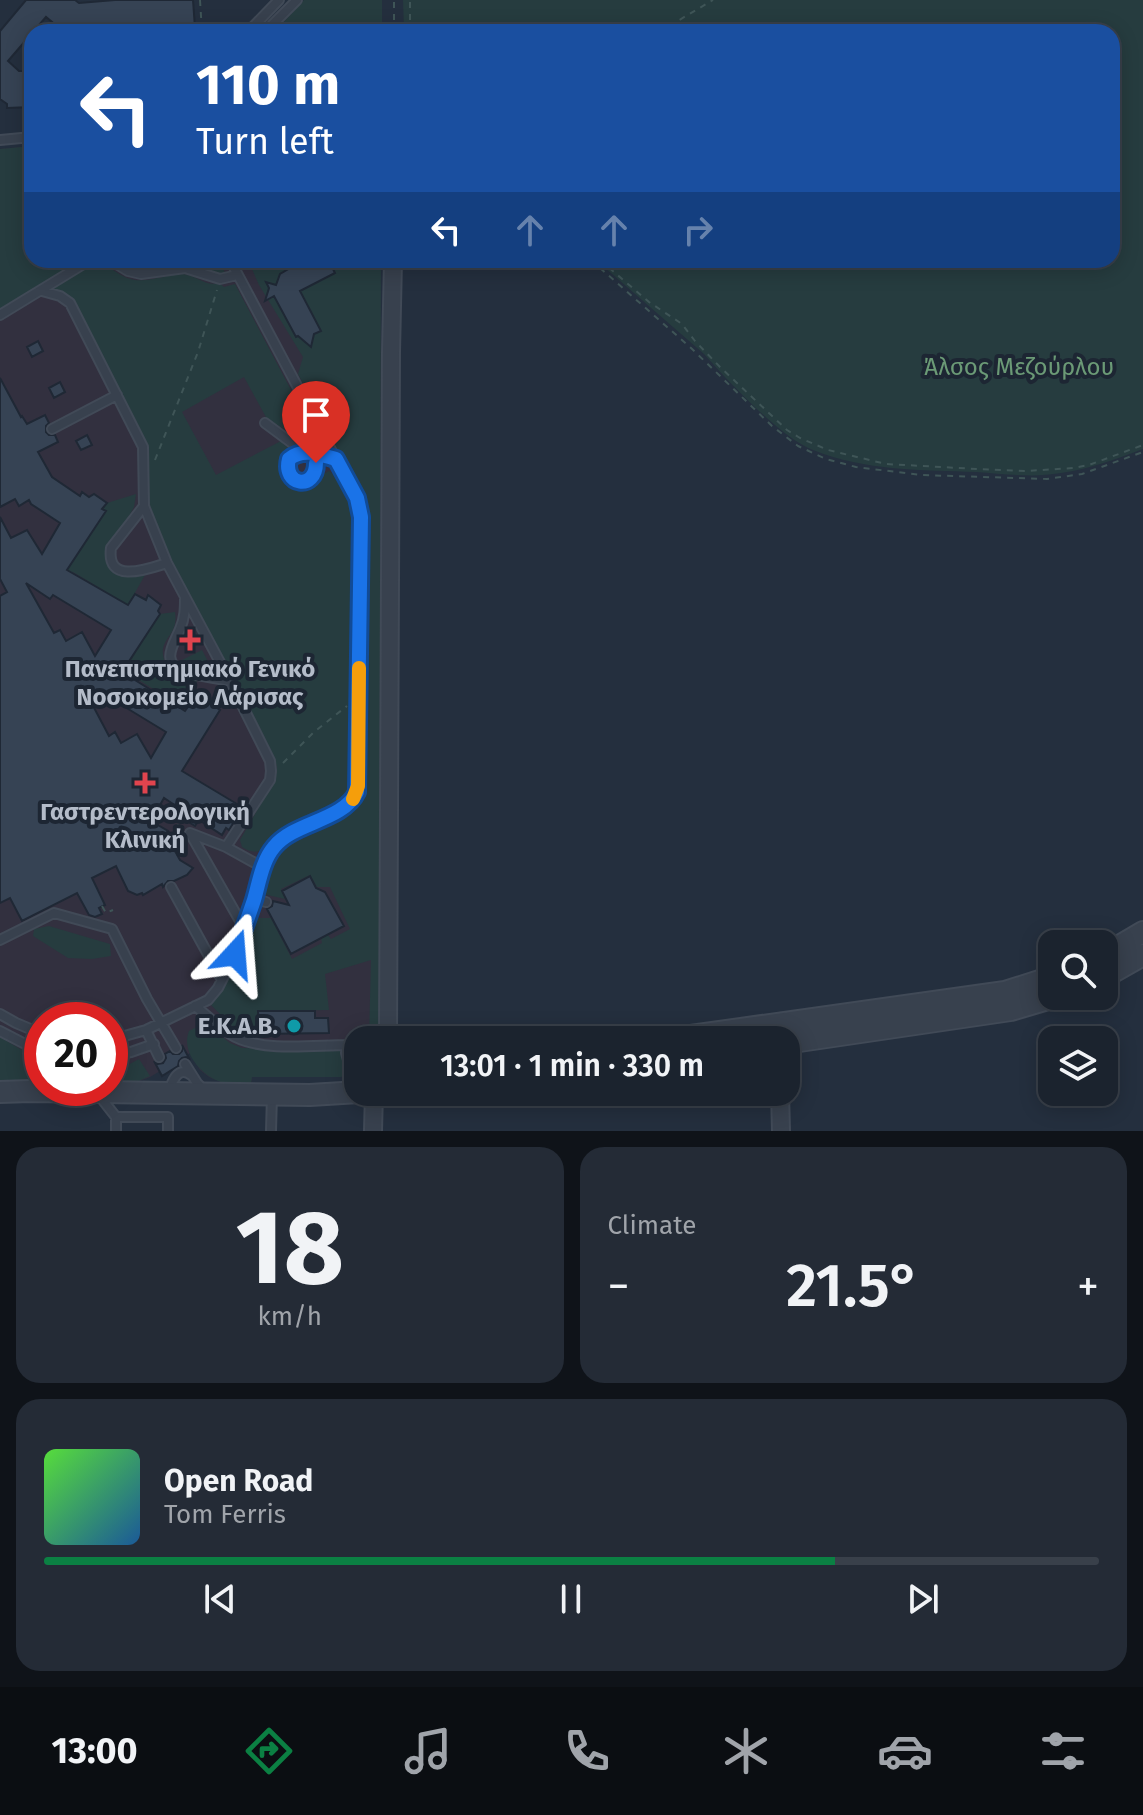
<!DOCTYPE html>
<html lang="en">
<head>
<meta charset="utf-8">
<style>
	:root { --surface:#1b232e; --page:#242b36; --text:#f1f3f6; --muted:#a0a4aa; --line:#39404a; --accent:#0b8043 }
	body { margin:0; font-family:"Fira Sans",sans-serif; background:var(--page); color:var(--text); height:100vh; display:flex; flex-direction:column; font-size:30px; white-space:nowrap }
	* { box-sizing:border-box; margin:0 }
	p { font-size:26px; color:var(--muted) }
	.icon { flex:none; width:44px; height:44px; fill:none; stroke:currentColor; stroke-width:2; stroke-linecap:round; stroke-linejoin:round }
	.map { position:relative; height:1131px; overflow:hidden }
	.details { display:flex; flex-direction:column; gap:16px; padding:16px; background:#0f1319; flex:1 }
	.details>* { flex:none }
	.guide { position:absolute; left:24px; top:24px; width:1096px; height:244px; border-radius:24px; box-shadow:0 4px 20px #0003,0 0 0 2px var(--line); background:#1a4fa0; color:#fff; overflow:hidden }
	.buttons { position:absolute; left:1038px; top:930px; display:grid; gap:16px }
	.buttons a { display:grid; place-items:center; width:80px; height:80px; border-radius:16px; background:var(--surface); box-shadow:0 4px 20px #0003,0 0 0 2px var(--line); font-size:40px }
	.speed { position:absolute; left:24px; top:1002px; display:flex; gap:16px; font-size:40px; font-weight:700; text-align:center }
	.speed>* { display:grid; place-content:center; width:104px; height:104px; border-radius:50%; background:var(--surface); box-shadow:0 4px 20px #0003,0 0 0 2px var(--line); line-height:1 }
	.speed .limit { border:12px solid #d22; background:#fff; color:#111 }
	.pin { position:absolute; display:grid; place-items:center; width:68px; height:68px; color:#fff; margin:-82px -34px; border-radius:50% 50% 50% 0; rotate:-45deg; box-shadow:0 0 8px #0007 }
	.pin .icon { rotate:45deg }
	.me { position:absolute; width:88px; margin:-44px; rotate:19deg; stroke-linejoin:round; filter:drop-shadow(0 0 6px #0008) }
	.turn { display:flex; align-items:center; gap:28px; height:168px; padding:0 40px; font-size:36px }
	.turn .icon { width:104px; height:104px; stroke-width:2.5 }
	.turn b { display:block; font-size:56px; line-height:68px }
	.lanes { display:flex; align-items:center; height:76px; padding:0 40px; background:#0003; justify-content:center; gap:40px; direction:ltr }
	.lanes .off { opacity:.35 }
	.big { font-size:60px; font-weight:600; line-height:1.1 }
	.details .card { flex:1; display:flex; flex-direction:column; justify-content:center; gap:12px; min-width:0; padding:0 28px; border-radius:24px; background:var(--page) }
	.details .dial { align-items:center; gap:0 }
	.dial b { font-size:104px; line-height:1 }
	.song { display:flex; align-items:center; gap:24px }
	.cover { width:96px; height:96px; border-radius:12px; background:linear-gradient(135deg,hsl(110 70% 55%),hsl(210 70% 35%)) }
	.played { height:8px; border-radius:4px; background:linear-gradient(90deg,var(--accent) 75%,var(--line) 75%) }
	.keys { display:flex; justify-content:space-around; direction:ltr }
	.heat { display:flex; justify-content:space-between; align-items:center; font-size:44px; direction:ltr }
	.details .tiles { flex:1; display:grid; gap:16px; grid-template-columns:1fr 1fr }
	.card:last-child { grid-column:span 2 }
	.trip { position:absolute; left:344px; top:1026px; width:456px; height:80px; border-radius:24px; background:var(--surface); box-shadow:0 4px 20px #0003,0 0 0 2px var(--line); font-weight:600; line-height:80px; text-align:center }
	.menu { display:flex; height:128px; justify-content:space-around; align-items:center; background:#0b0e12; color:var(--muted) }
	.menu .icon { width:56px; height:56px }
	.menu .current { color:var(--accent) }
	.menu b { font-size:36px; color:var(--text) }
	.map>svg:first-child { display:block }
	.medical { fill:#32303f }
	.green { fill:#263c3f }
	.building { fill:#364354; stroke:#1f2835; stroke-width:2; fill-rule:evenodd }
	.lines { fill:none; stroke-linecap:round; stroke-linejoin:round }
	.service-casing { stroke:#414a57; stroke-width:12 }
	.minor-casing { stroke:#414a57; stroke-width:20 }
	.tertiary-casing { stroke:#414a57; stroke-width:24 }
	.path { stroke:#3f5557; stroke-width:2; stroke-dasharray:6 6; stroke-linecap:butt }
	.service { stroke:#38414e; stroke-width:8 }
	.minor { stroke:#38414e; stroke-width:16 }
	.tertiary { stroke:#38414e; stroke-width:20 }
	.route-casing { stroke:#114b97; stroke-width:20 }
	.route { stroke:#1a73e8; stroke-width:14 }
	.slow { stroke:#f59e0b; stroke-width:14 }
	.health-dot { fill:#e0444e; stroke:#1d2633; stroke-width:3 }
	.culture-dot { fill:#0f9aa8; stroke:#1d2633; stroke-width:3 }
	.labels { text-anchor:middle; dominant-baseline:central; stroke-width:8; stroke-linejoin:round; paint-order:stroke }
	.park-label { font-size:24px; fill:#6b9a76; stroke:#1d2633 }
	.poi-label { font-size:24px; font-weight:bold; fill:#b4bcc9; stroke:#1d2633 }
</style>
</head>
<body>
<div class="map">
<svg width="1143" height="1131" viewBox="0 0 1143 1131">
	<rect width="100%" height="100%" fill="#242f3e"/>
	<path class="medical" d="M32 146V260H381L379 1040H358V1074L340 1077H252L251 1083 226 1084 209 1077 200 1070 190 1053 150 1077 132 1084H110V1020H42V1085H0V149Z"/>
	<path class="green" d="M304 0H382V32H278L283 23Z
		M403 0H1143V449C1116 459 1090 469 1061 473 1034 478 1004 474 976 472 921 470 866 471 813 450 780 437 728 381 704 354L596 260H1112V32H404Z
		M32 146V260H89L0 309V149Z
		M108 260H219L226 275 219 277 185 268 147 273Z
		M248 260H381L379 1040H370L369 1038 371 960 325 974 329 1010 259 1011 258 1033 236 1030 211 1005 253 918H271L292 959 322 943 321 938 327 934 331 939 350 929 330 887H317L310 875 281 889 285 899 259 893 277 853 281 848C299 839 346 822 357 807 362 800 364 791 366 783L367 508 365 502 298 374 303 357 259 285Z
		M99 264C110 266 117 274 127 278 146 285 164 274 183 274 196 275 206 287 219 283L224 287 235 284 318 441 314 445 310 444 267 419 244 377 182 412 216 475 281 441 289 449C291 463 277 467 291 484 312 492 312 479 329 471L334 475 353 506V511L351 785 349 792 340 801 273 840C264 851 255 856 242 847L240 840 274 781 277 771 276 763 145 518 142 456 88 334 72 303 49 290 91 266Z
		M136 494 134 507 120 533 111 540 107 550 109 562 137 574 145 575 128 605 73 572 70 575 66 572 106 511 103 509 107 503Z
		M175 612C178 634 166 634 163 649 162 653 164 659 165 662 172 677 184 676 199 678L181 706 124 671 160 614Z
		M202 650 214 673 211 675 172 665Z
		M49 926 110 944 111 956 92 959 68 958 33 936 34 929Z
		M205 1023 230 1043 242 1048 339 1049 343 1051 344 1062 352 1068 358 1069V1074L340 1077H252L251 1083C243 1084 233 1085 225 1083 204 1079 180 1053 189 1031Z
		M0 1037 20 1049 42 1055V1084H0Z
		M139 1059 150 1076 132 1084H110V1066L128 1065Z"/>
	<path class="building" d="M26 0H75L79 3 115 0H193L195 28 161 32H64L46 17 8 61 19 71H32V107L7 108V104L0 99V31Z
		M304 260H333L331 265 335 273 300 291 321 331 314 334 311 347 298 336 296 337 274 296 265 301 269 288 266 282 276 285 280 274Z
		M38 341 43 351 32 357 27 347Z
		M0 378 21 417 22 416 27 424 45 415 49 423 46 426V432L49 435H55L58 442 38 452 52 477 80 496 82 492 89 497 94 494 107 503 102 509 106 511 67 570 128 605 135 594 146 600 148 595 161 605 158 611 160 614 122 672 185 711 194 699 199 702 202 698 220 710 182 771 237 804 232 813 237 817 229 830 226 828 222 835 199 820 195 826 179 816 182 810 164 798 151 821 168 831 166 835 180 860 193 868 187 875 174 881H168L163 887 162 884 143 895 142 893 137 895 128 891 116 866 92 878 105 905 99 908 102 914 95 917 89 915 77 893 22 921 10 898 0 903V596L7 592 0 579V517L11 538 27 530 42 554 60 523 31 504 29 500 19 506 15 499 0 507ZM26 583 50 599 53 595 111 630 95 656 82 632 66 641 60 630 54 633ZM83 687 105 701 108 697 122 706 120 704 166 732 151 758 137 734 121 743 115 732 109 736Z
		M60 382 65 392 54 398 49 388Z
		M87 435 92 445 81 450 76 441Z
		M310 876 316 888 325 892 344 926 291 954 267 909 272 906 273 901 289 905 282 891Z
		M258 1011H315V1018H328L329 1033 259 1034Z
		M182 1045 190 1060 186 1057 182 1058 179 1061 178 1066 162 1076 154 1061 158 1064 163 1063 166 1058 165 1054 170 1051 173 1054H179L182 1051Z"/>
	<g class="lines">
		<defs>
			<path id="service" d="M248 32 279 0
				M269 32 272 25 297 0
				M0 140 32 137
				M110 260 128 271 141 274 185 268 220 279 237 275
				M42 291 60 296 70 303 143 447 144 506 167 563 230 681 270 761 271 771 270 780 226 847
				M0 315 90 260
				M265 423 304 452 336 459
				M52 429 117 395
				M287 467a15 15 0 1 1 30 0a15 15 0 1 1-30 0Z
				M144 506 111 548C106 585 148 569 167 563
				M185 597C185 608 185 618 180 629 174 644 159 663 185 672 197 676 217 678 230 681
				M171 887 221 978
				M254 899 266 902
				M244 928 190 833 226 847 264 868
				M0 940 54 913 112 929 147 999 176 1048
				M195 1006C208 1016 221 1030 235 1037 266 1052 314 1045 348 1045
				M0 1014 16 1023 42 1034
				M146 1030 159 1057
				M0 1031 27 1045 42 1050
				M110 1040 146 1030 208 1000 218 988 235 954 264 868 270 852 276 844 286 837 345 807 354 798 357 792 360 507 336 459 230 260
				M358 1041 348 1045 346 1053 348 1060 358 1064
				M110 1056 131 1052 154 1044
				M185 1064 197 1083 204 1090
				M172 1083C176 1074 182 1068 191 1075
				M98 1094 116 1117V1131
				M116 1117H168V1131
				M271 1131 272 1095"/>
			<path id="minor" d="M388 1040 391 352 393 260
				M780 1092 781 1131
				M373 1131 374 1092"/>
			<path id="tertiary" d="M1104 955 1143 932
				M1104 977 1143 955
				M662 1040 1005 992 1052 977
				M786 1043 1011 1010 1058 996
				M0 1092 30 1091 310 1095 359 1092
				M377 1092 389 1096 419 1092"/>
		</defs>
		<use href="#service" class="service-casing"/>
		<use href="#minor" class="minor-casing"/>
		<use href="#tertiary" class="tertiary-casing"/>
		<path class="path" d="M200 0 202 32
			M394 32V0
			M410 32V0
			M659 32 713 0
			M591 260 691 348 772 426 798 446 826 459 856 467 921 475 1047 479 1082 474 1143 452
			M600 260 649 302 682 324 695 341 720 367 787 430 800 438 828 450 886 464 977 469 1027 471 1073 468 1089 465 1143 445
			M155 460 198 352 217 290
			M283 763 314 732 347 706
			M157 811 182 828
			M102 906 106 913 113 910"/>
		<use href="#service" class="service"/>
		<use href="#minor" class="minor"/>
		<use href="#tertiary" class="tertiary"/>
	</g>
	<g class="lines">
		<defs>
			<path id="route" d="M235 954C241 936 248 918 254 900 259 883 262 861 274 847 294 822 343 821 357 792L361 517 357 498 336 459C321 455 303 447 289 459 282 486 316 491 316 463"/>
		</defs>
		<use href="#route" class="route-casing"/>
		<use href="#route" class="route"/>
		<path class="slow" d="M353 799 358 786 359 668"/>
	</g>
	<g class="health-dot">
		<path d="M186 628h8v8h8v8h-8v8h-8v-8h-8v-8h8z"/>
		<path d="M141 771h8v8h8v8h-8v8h-8v-8h-8v-8h8z"/>
	</g>
	<circle class="culture-dot" cx="294" cy="1026" r="8"/>
	<g class="labels">
		<g class="park-label">
			<text x="1019" y="367">Άλσος Μεζούρλου</text>
		</g>
		<g class="poi-label">
			<text x="190" y="669">Πανεπιστημιακό Γενικό<tspan x="190" dy="28">Νοσοκομείο Λάρισας</tspan></text>
			<text x="145" y="812">Γαστρεντερολογική<tspan x="145" dy="28">Κλινική</tspan></text>
			<text x="278" y="1026" text-anchor="end">E.K.A.B.</text>
		</g>
	</g>
</svg>
<div class="buttons">
<a><svg class="icon" aria-label="search" viewBox="0 0 24 24"><circle cx="10" cy="10" r="6"/><path d="M15 15l6 6"/></svg></a>
<a><svg class="icon" aria-label="layers" viewBox="0 0 24 24"><path d="M12 4l9 5-9 5-9-5zM3 14l9 5 9-5"/></svg></a>
</div>
<div class="speed"><div class="limit">20</div></div>
<div class="pin" style="left:316px;top:463px;background:#d93025"><svg class="icon" aria-label="arrive" viewBox="0 0 24 24"><path d="M6 21V4h12l-3 4 3 4H6"/></svg></div>
<svg class="me" style="left:235px;top:954px" viewBox="-20 -20 40 40"><path d="M0-17L14 15 0 8-14 15z" fill="#1a73e8" stroke="#fff" stroke-width="4"/></svg>
<div class="trip">13:01 · 1 min · 330 m</div>
<div class="guide">
<div class="turn"><svg class="icon" aria-label="left" viewBox="0 0 24 24"><path d="M17 20v-9H6M10 6l-5 5 5 5"/></svg><div><b>110 m</b>Turn left</div></div>
<div class="lanes"><svg class="icon" aria-label="left" viewBox="0 0 24 24"><path d="M17 20v-9H6M10 6l-5 5 5 5"/></svg><svg class="icon off" aria-label="ahead" viewBox="0 0 24 24"><path d="M12 20V5M6 11l6-6 6 6"/></svg><svg class="icon off" aria-label="ahead" viewBox="0 0 24 24"><path d="M12 20V5M6 11l6-6 6 6"/></svg><svg class="icon off" aria-label="right" viewBox="0 0 24 24"><path d="M7 20v-9h11M14 6l5 5-5 5"/></svg></div>
</div>
</div>
<section class="details">
<div class="tiles">
<div class="card dial"><b>18</b><p>km/h</p></div>
<div class="card"><p>Climate</p>
<div class="heat"><a>−</a><b class="big">21.5°</b><a>+</a></div>
</div>
<div class="card">
<div class="song"><i class="cover"></i><div><b>Open Road</b><p>Tom Ferris</p></div></div>
<div class="played"></div>
<div class="keys"><svg class="icon" aria-label="previous" viewBox="0 0 24 24"><path d="M18 5L8 12l10 7zM5 5v14"/></svg><svg class="icon" aria-label="pause" viewBox="0 0 24 24"><path d="M8 5v14M16 5v14"/></svg><svg class="icon" aria-label="next" viewBox="0 0 24 24"><path d="M6 5l10 7-10 7zM19 5v14"/></svg></div>
</div>
</div>
</section>
<nav class="menu">
<b>13:00</b>
<svg class="icon current" aria-label="directions" viewBox="0 0 24 24"><path d="M12 3l9 9-9 9-9-9zM9 14v-3h6M13 9l2 2-2 2"/></svg>
<svg class="icon" aria-label="music" viewBox="0 0 24 24"><path d="M9 18V5l10-2v13"/><circle cx="6" cy="18" r="3"/><circle cx="16" cy="16" r="3"/></svg>
<svg class="icon" aria-label="phone" viewBox="0 0 24 24"><path d="M5 4h4l2 5-3 2q2 4 5 5l2-3 5 2v4C11 20 4 13 5 4z"/></svg>
<svg class="icon" aria-label="climate" viewBox="0 0 24 24"><path d="M12 3v18M4 7l16 10M4 17L20 7"/></svg>
<svg class="icon" aria-label="car" viewBox="0 0 24 24"><path d="M5 17H2v-5l4-1 3-4h7l3 4 3 1v5h-3M9 17h6M6 11h13"/><circle cx="7" cy="17" r="2"/><circle cx="17" cy="17" r="2"/></svg>
<svg class="icon" aria-label="filters" viewBox="0 0 24 24"><path d="M4 7h16M4 17h16"/><circle cx="9" cy="7" r="2"/><circle cx="15" cy="17" r="2"/></svg>
</nav>
</body>
</html>
